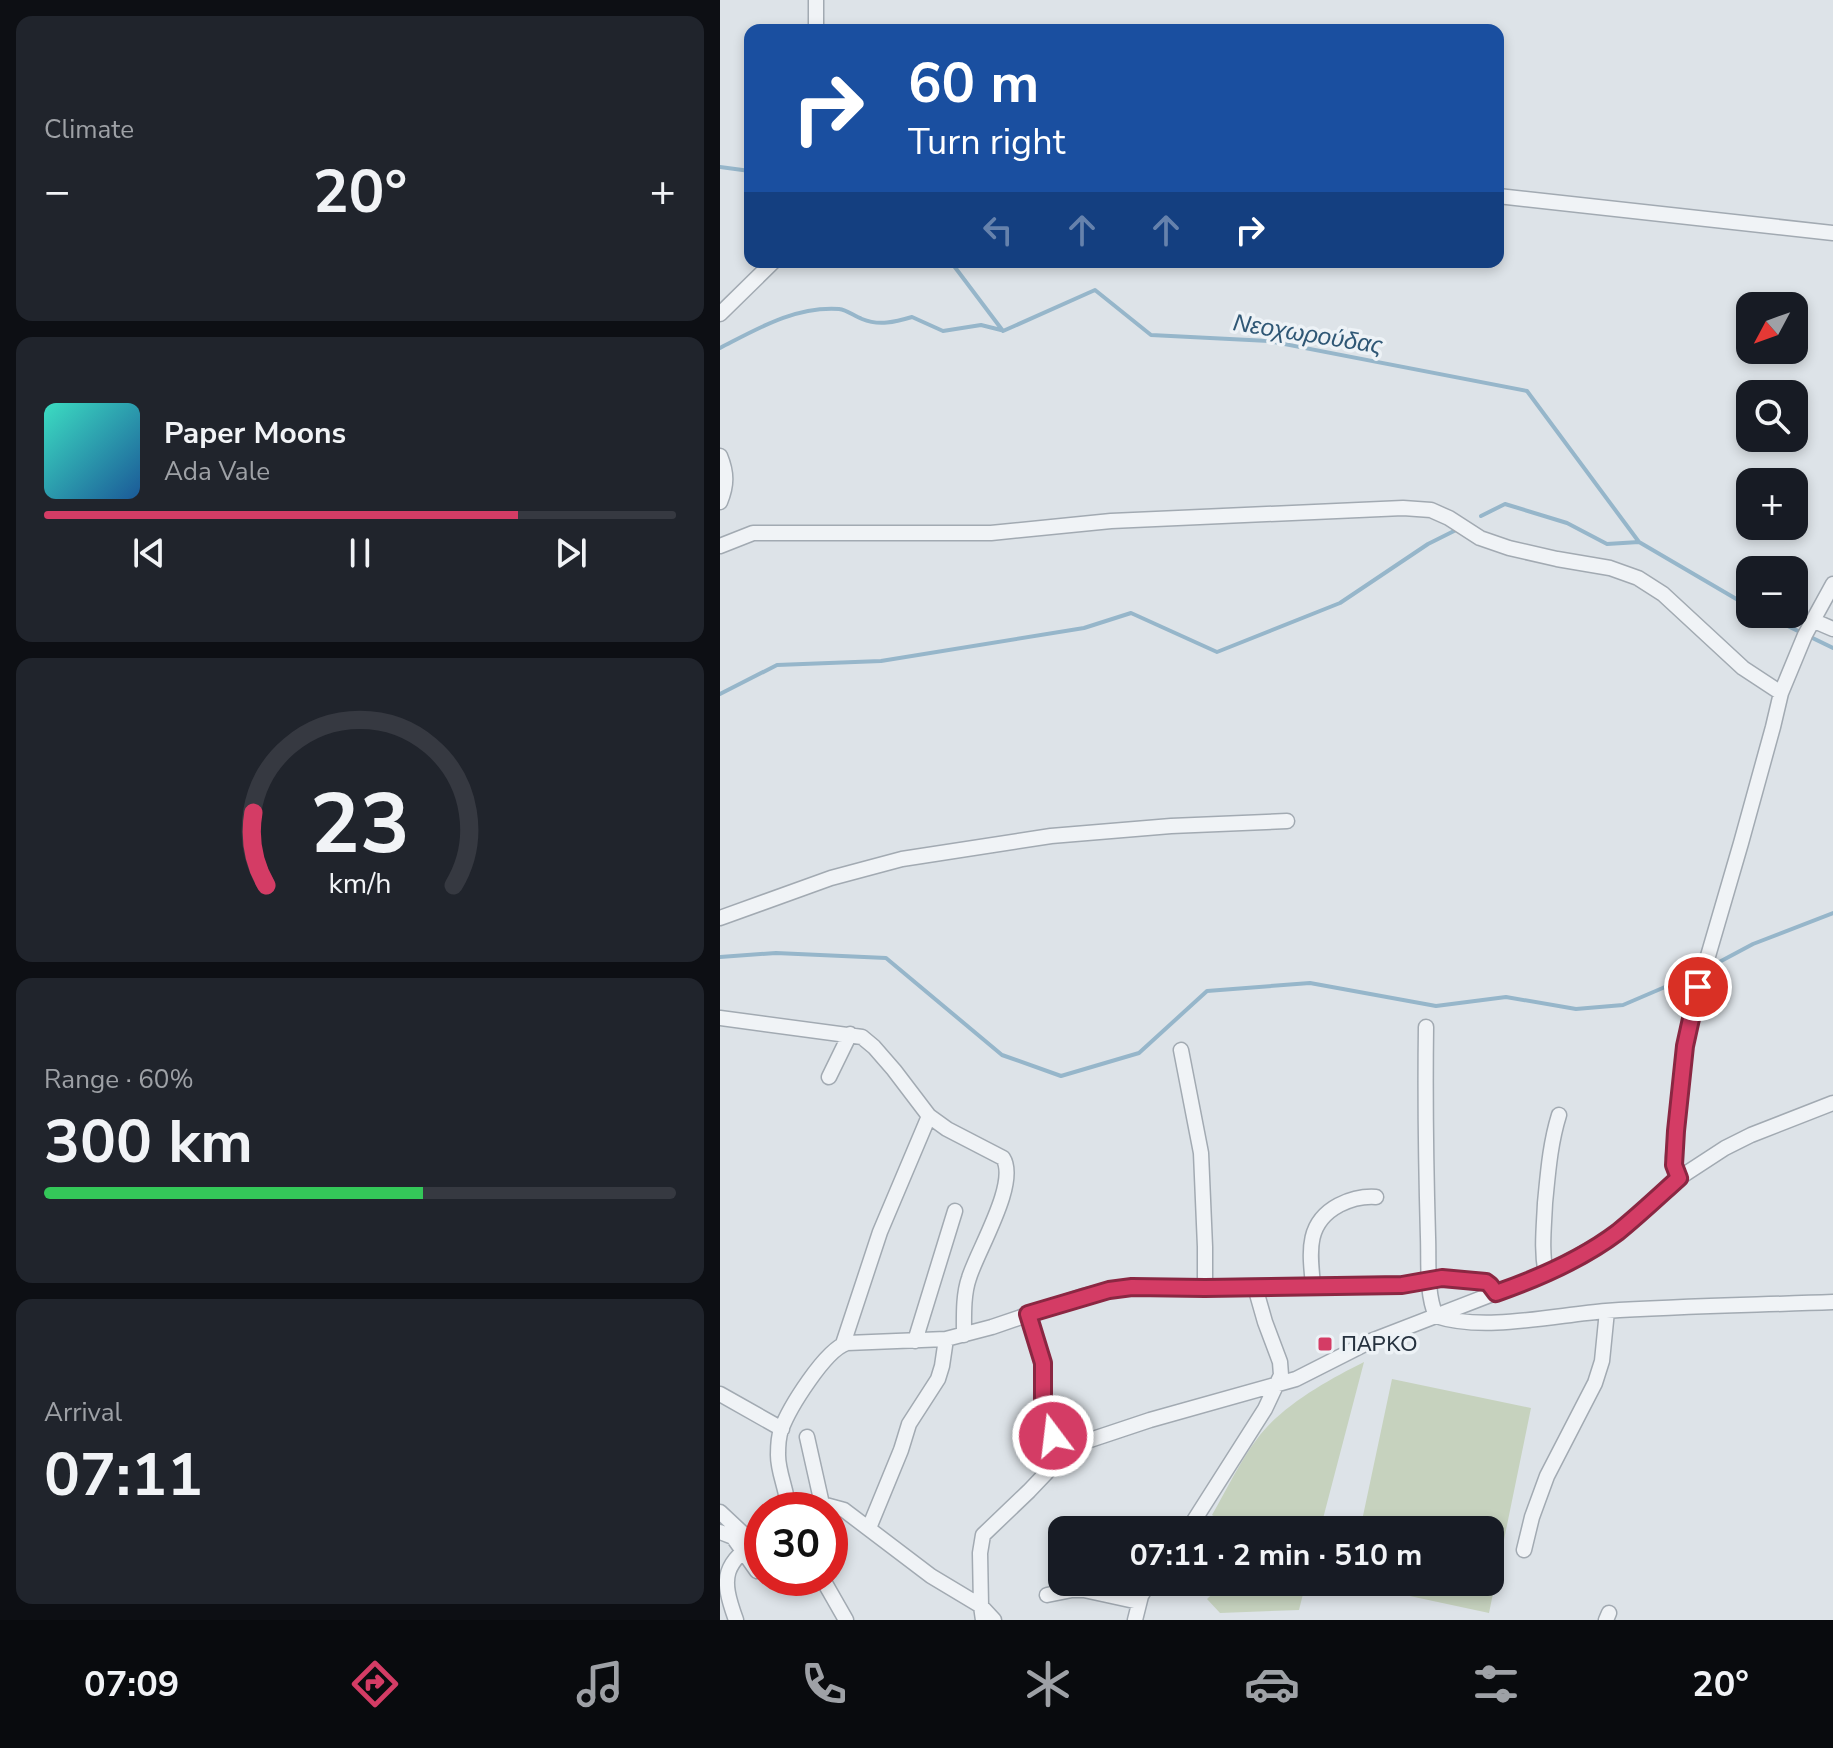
<!DOCTYPE html>
<html lang="en">
<head>
<meta charset="utf-8">
<style>
	:root { --surface:#171b24; --page:#20242c; --text:#f1f3f6; --muted:#9ea1a6; --line:#363941; --accent:#d43c65 }
	body { margin:0; font-family:"Nunito Sans",sans-serif; background:var(--page); color:var(--text); height:100vh; display:flex; flex-direction:column; font-size:30px; white-space:nowrap }
	* { box-sizing:border-box; margin:0 }
	p { font-size:26px; color:var(--muted) }
	.icon { flex:none; width:44px; height:44px; fill:none; stroke:currentColor; stroke-width:2; stroke-linecap:round; stroke-linejoin:round }
	.map { position:relative; flex:1; overflow:hidden }
	.panel { display:flex; flex-direction:column; gap:16px; padding:16px; background:#0d0f14; width:720px }
	.panel>* { flex:none }
	.hud { position:absolute; left:24px; top:24px; width:760px; height:244px; border-radius:16px; box-shadow:0 4px 12px #0003; background:#1a4fa0; color:#fff; overflow:hidden }
	.needle { width:52px; rotate:229deg }
	.tools { position:absolute; left:1016px; top:292px; display:grid; gap:16px }
	.tools a { display:grid; place-items:center; width:72px; height:72px; border-radius:16px; background:var(--surface); box-shadow:0 4px 12px #0003; font-size:40px }
	.speed { position:absolute; left:24px; top:1492px; display:flex; gap:16px; font-size:40px; font-weight:700; text-align:center }
	.speed>* { display:grid; place-content:center; width:104px; height:104px; border-radius:50%; background:var(--surface); box-shadow:0 4px 12px #0003; line-height:1 }
	.speed .limit { border:12px solid #d22; background:#fff; color:#111 }
	.pin { position:absolute; display:grid; place-items:center; width:68px; height:68px; color:#fff; margin:-34px; border:4px solid #fff; border-radius:50%; box-shadow:0 2px 8px #0007 }
	.me { position:absolute; width:88px; margin:-44px; rotate:345deg; stroke-linejoin:round; filter:drop-shadow(0 0 6px #0008) }
	.turn { display:flex; align-items:center; gap:28px; height:168px; padding:0 32px; font-size:36px }
	.turn .icon { width:104px; height:104px; stroke-width:2.5 }
	.turn b { display:block; font-size:56px; line-height:68px }
	.lanes { display:flex; align-items:center; height:76px; padding:0 32px; background:#0003; justify-content:center; gap:40px; direction:ltr }
	.lanes .off { opacity:.35 }
	.big { font-size:60px; font-weight:700; line-height:1.1 }
	.panel .widget { flex:1; display:flex; flex-direction:column; justify-content:center; gap:12px; min-width:0; padding:0 28px; border-radius:16px; background:var(--page) }
	.panel .dial { align-items:center; gap:0 }
	.dial svg { height:208px; overflow:visible; fill:none; stroke:var(--line); stroke-width:7; stroke-linecap:round; text-anchor:middle }
	.dial text { fill:var(--text); stroke:none }
	.song { display:flex; align-items:center; gap:24px }
	.cover { width:96px; height:96px; border-radius:12px; background:linear-gradient(135deg,hsl(170 70% 55%),hsl(210 70% 35%)) }
	.played { height:8px; border-radius:4px; background:linear-gradient(90deg,var(--accent) 75%,var(--line) 75%) }
	.keys { display:flex; justify-content:space-around; direction:ltr }
	.heat { display:flex; justify-content:space-between; align-items:center; font-size:44px; direction:ltr }
	.charge { height:12px; border-radius:6px; background:linear-gradient(90deg,#34c759 60%,var(--line) 0) }
	.trip { position:absolute; left:328px; top:1516px; width:456px; height:80px; border-radius:16px; background:var(--surface); box-shadow:0 4px 12px #0003; font-weight:700; line-height:80px; text-align:center }
	.dock { display:flex; height:128px; justify-content:space-around; align-items:center; background:#090b0e; color:var(--muted) }
	.dock .icon { width:56px; height:56px }
	.dock .current { color:var(--accent) }
	.dock b { font-size:36px; color:var(--text) }
	main { display:flex; flex:1; min-height:0 }
	.map>svg:first-child { display:block }
	.green { fill:#c6d2be }
	.lines { fill:none; stroke-linecap:round; stroke-linejoin:round }
	.stream { stroke:#96b6ca; stroke-width:4 }
	.minor-casing { stroke:#a2aab2; stroke-width:17 }
	.minor { stroke:#f0f3f6; stroke-width:14 }
	.route-casing { stroke:#8a2742; stroke-width:20 }
	.route { stroke:#d43c65; stroke-width:14 }
	.poi-dot { fill:#d43c65; stroke:#edf2f6; stroke-width:3 }
	.labels { text-anchor:middle; dominant-baseline:central; stroke-width:7; stroke-linejoin:round; paint-order:stroke }
	.poi-label { font-size:22px; fill:#26323f; stroke:#edf2f6; text-anchor:start }
	.water-label { font-size:24px; font-style:italic; fill:#2f5775; stroke:#edf2f6 }
</style>
</head>
<body>
<main>
<section class="panel">
<div class="widget"><p>Climate</p>
<div class="heat"><a>−</a><b class="big">20°</b><a>+</a></div>
</div>
<div class="widget">
<div class="song"><i class="cover"></i><div><b>Paper Moons</b><p>Ada Vale</p></div></div>
<div class="played"></div>
<div class="keys"><svg class="icon" aria-label="previous" viewBox="0 0 24 24"><path d="M18 5L8 12l10 7zM5 5v14"/></svg><svg class="icon" aria-label="pause" viewBox="0 0 24 24"><path d="M8 5v14M16 5v14"/></svg><svg class="icon" aria-label="next" viewBox="0 0 24 24"><path d="M6 5l10 7-10 7zM19 5v14"/></svg></div>
</div>
<div class="widget dial"><svg viewBox="0 0 100 80">
<path d="M14 69A42 42 0 1 1 86 69"/>
<path d="M14 69A42 42 0 0 1 9 41" stroke="#d43c65"/>
<text x="50" y="56" font-size="32" font-weight="700">23</text>
<text x="50" y="72" font-size="11">km/h</text>
</svg></div>
<div class="widget"><p>Range · 60%</p><b class="big">300 km</b><div class="charge"></div></div>
<div class="widget"><p>Arrival</p><b class="big">07:11</b></div>
</section>
<div class="map">
<svg width="1113" height="1620" viewBox="0 0 1113 1620">
	<rect width="100%" height="100%" fill="#dde3e8"/>
	<path class="green" d="M644 1362 600 1530H518L492 1515C506 1491 520 1461 537 1439 561 1406 608 1380 644 1362Z
		M672 1379 811 1408 769 1613 629 1583 770 1582V1530H640Z
		M505 1582H586L579 1610 500 1613 487 1599Z"/>
	<g class="lines">
		<path class="stream" d="M0 167 30 171
			M231 262 283 331 375 290 431 335 549 341 807 391 919 542 1030 607
			M0 348C37 329 75 306 119 309 127 310 134 316 142 319 159 326 175 322 192 317L223 331 261 325 281 330
			M761 516 785 504 847 523 887 544 919 542
			M1043 614 1113 648
			M0 694 57 665 161 661 364 628 411 613 497 652 620 603 708 544 738 529
			M0 957 56 953 166 958 282 1055 341 1076 419 1053 487 991 590 983 716 1006 786 997 856 1009 903 1005 980 972
			M988 968 1033 944 1113 913"/>
		<defs>
			<path id="minor" d="M96 30V0
				M778 196 1113 233
				M0 314 53 262
				M0 456C7 473 7 485 0 502
				M0 546 33 533H271L391 521 683 508 711 510 729 518 760 538 789 548 837 559 890 568 918 578 943 594 1023 668 1061 693
				M1092 620 1113 629
				M0 918 111 878 182 859 331 836 451 826 567 821
				M0 1018 142 1037 154 1047 174 1070 209 1116 227 1129 283 1158C299 1183 257 1251 249 1278 243 1295 244 1317 244 1335
				M706 1027C705 1097 706 1167 708 1237 709 1262 706 1293 716 1316 764 1332 835 1315 886 1311 962 1306 1038 1305 1113 1302
				M461 1050 481 1153 485 1247V1288
				M109 1077 130 1034
				M959 1178 956 1172 953 1157 965 1046 974 1004 1021 843 1053 727 1061 693 1085 635 1113 584
				M826 1274C821 1251 824 1227 825 1203 828 1173 830 1144 839 1115
				M593 1285C590 1253 585 1223 619 1205 631 1199 642 1196 656 1197
				M308 1314 323 1363V1425L328 1432 349 1449
				M195 1341 235 1211
				M123 1344 160 1232 209 1116
				M0 1394 62 1429
				M87 1437 102 1504
				M68 1505 83 1503 102 1504 124 1510 211 1576 261 1606 274 1620
				M68 1510C68 1491 58 1474 58 1455 58 1447 58 1438 61 1430 69 1408 105 1350 127 1343L226 1339 272 1327 363 1296 398 1288 688 1284 722 1278 766 1282 770 1285 776 1293
				M0 1512 33 1543
				M149 1528 181 1450 189 1424 218 1379 222 1366 226 1339
				M468 1530 545 1409 561 1375 560 1362 545 1322 535 1287
				M0 1532 13 1537 37 1571
				M804 1550 812 1517 827 1476 875 1383 882 1361 887 1311
				M102 1578 126 1620
				M327 1595 352 1590H364L419 1602
				M16 1620C0 1576 3 1564 42 1537
				M263 1620 261 1606 260 1553 263 1535 309 1491 349 1449 364 1442 430 1420 576 1379 651 1341 832 1271 885 1241 911 1222 959 1178 1005 1148 1031 1135 1113 1103
				M415 1620 421 1596 429 1582
				M886 1620 889 1613"/>
		</defs>
		<use href="#minor" class="minor-casing"/>
		<use href="#minor" class="minor"/>
	</g>
	<g class="lines">
		<defs>
			<path id="route" d="M333 1436 323 1425V1363L308 1314 389 1290 412 1287 485 1288 682 1285 722 1278 766 1282 770 1285 776 1293C819 1278 861 1260 898 1232 919 1215 939 1196 959 1178L954 1165 956 1131 965 1046 978 987"/>
		</defs>
		<use href="#route" class="route-casing"/>
		<use href="#route" class="route"/>
	</g>
	<rect class="poi-dot" x="597" y="1336" width="16" height="16" rx="4"/>
	<g class="labels">
		<g class="poi-label">
			<text x="621" y="1344">ΠΑΡΚΟ</text>
		</g>
		<g class="water-label">
			<text transform="translate(588 334) rotate(9)">Νεοχωρούδας</text>
		</g>
	</g>
</svg>
<div class="tools">
<a><svg class="needle" viewBox="-14 -14 28 28"><path d="M0-13l5 13h-10z" fill="#e53935"/><path d="M0 13l5-13h-10z" fill="#9ea1a6"/></svg></a>
<a><svg class="icon" aria-label="search" viewBox="0 0 24 24"><circle cx="10" cy="10" r="6"/><path d="M15 15l6 6"/></svg></a>
<a>+</a>
<a>−</a>
</div>
<div class="speed"><div class="limit">30</div></div>
<div class="pin" style="left:978px;top:987px;background:#d93025"><svg class="icon" aria-label="arrive" viewBox="0 0 24 24"><path d="M6 21V4h12l-3 4 3 4H6"/></svg></div>
<svg class="me" style="left:333px;top:1436px" viewBox="-20 -20 40 40"><circle r="17" fill="#d43c65" stroke="#fff" stroke-width="3"/><path d="M0-11L8 9 0 5-8 9z" fill="#fff"/></svg>
<div class="trip">07:11 · 2 min · 510 m</div>
<div class="hud">
<div class="turn"><svg class="icon" aria-label="right" viewBox="0 0 24 24"><path d="M7 20v-9h11M14 6l5 5-5 5"/></svg><div><b>60 m</b>Turn right</div></div>
<div class="lanes"><svg class="icon off" aria-label="left" viewBox="0 0 24 24"><path d="M17 20v-9H6M10 6l-5 5 5 5"/></svg><svg class="icon off" aria-label="ahead" viewBox="0 0 24 24"><path d="M12 20V5M6 11l6-6 6 6"/></svg><svg class="icon off" aria-label="ahead" viewBox="0 0 24 24"><path d="M12 20V5M6 11l6-6 6 6"/></svg><svg class="icon" aria-label="right" viewBox="0 0 24 24"><path d="M7 20v-9h11M14 6l5 5-5 5"/></svg></div>
</div>
</div>
</main>
<nav class="dock">
<b>07:09</b>
<svg class="icon current" aria-label="directions" viewBox="0 0 24 24"><path d="M12 3l9 9-9 9-9-9zM9 14v-3h6M13 9l2 2-2 2"/></svg>
<svg class="icon" aria-label="music" viewBox="0 0 24 24"><path d="M9 18V5l10-2v13"/><circle cx="6" cy="18" r="3"/><circle cx="16" cy="16" r="3"/></svg>
<svg class="icon" aria-label="phone" viewBox="0 0 24 24"><path d="M5 4h4l2 5-3 2q2 4 5 5l2-3 5 2v4C11 20 4 13 5 4z"/></svg>
<svg class="icon" aria-label="climate" viewBox="0 0 24 24"><path d="M12 3v18M4 7l16 10M4 17L20 7"/></svg>
<svg class="icon" aria-label="car" viewBox="0 0 24 24"><path d="M5 17H2v-5l4-1 3-4h7l3 4 3 1v5h-3M9 17h6M6 11h13"/><circle cx="7" cy="17" r="2"/><circle cx="17" cy="17" r="2"/></svg>
<svg class="icon" aria-label="filters" viewBox="0 0 24 24"><path d="M4 7h16M4 17h16"/><circle cx="9" cy="7" r="2"/><circle cx="15" cy="17" r="2"/></svg>
<b>20°</b>
</nav>
</body>
</html>
